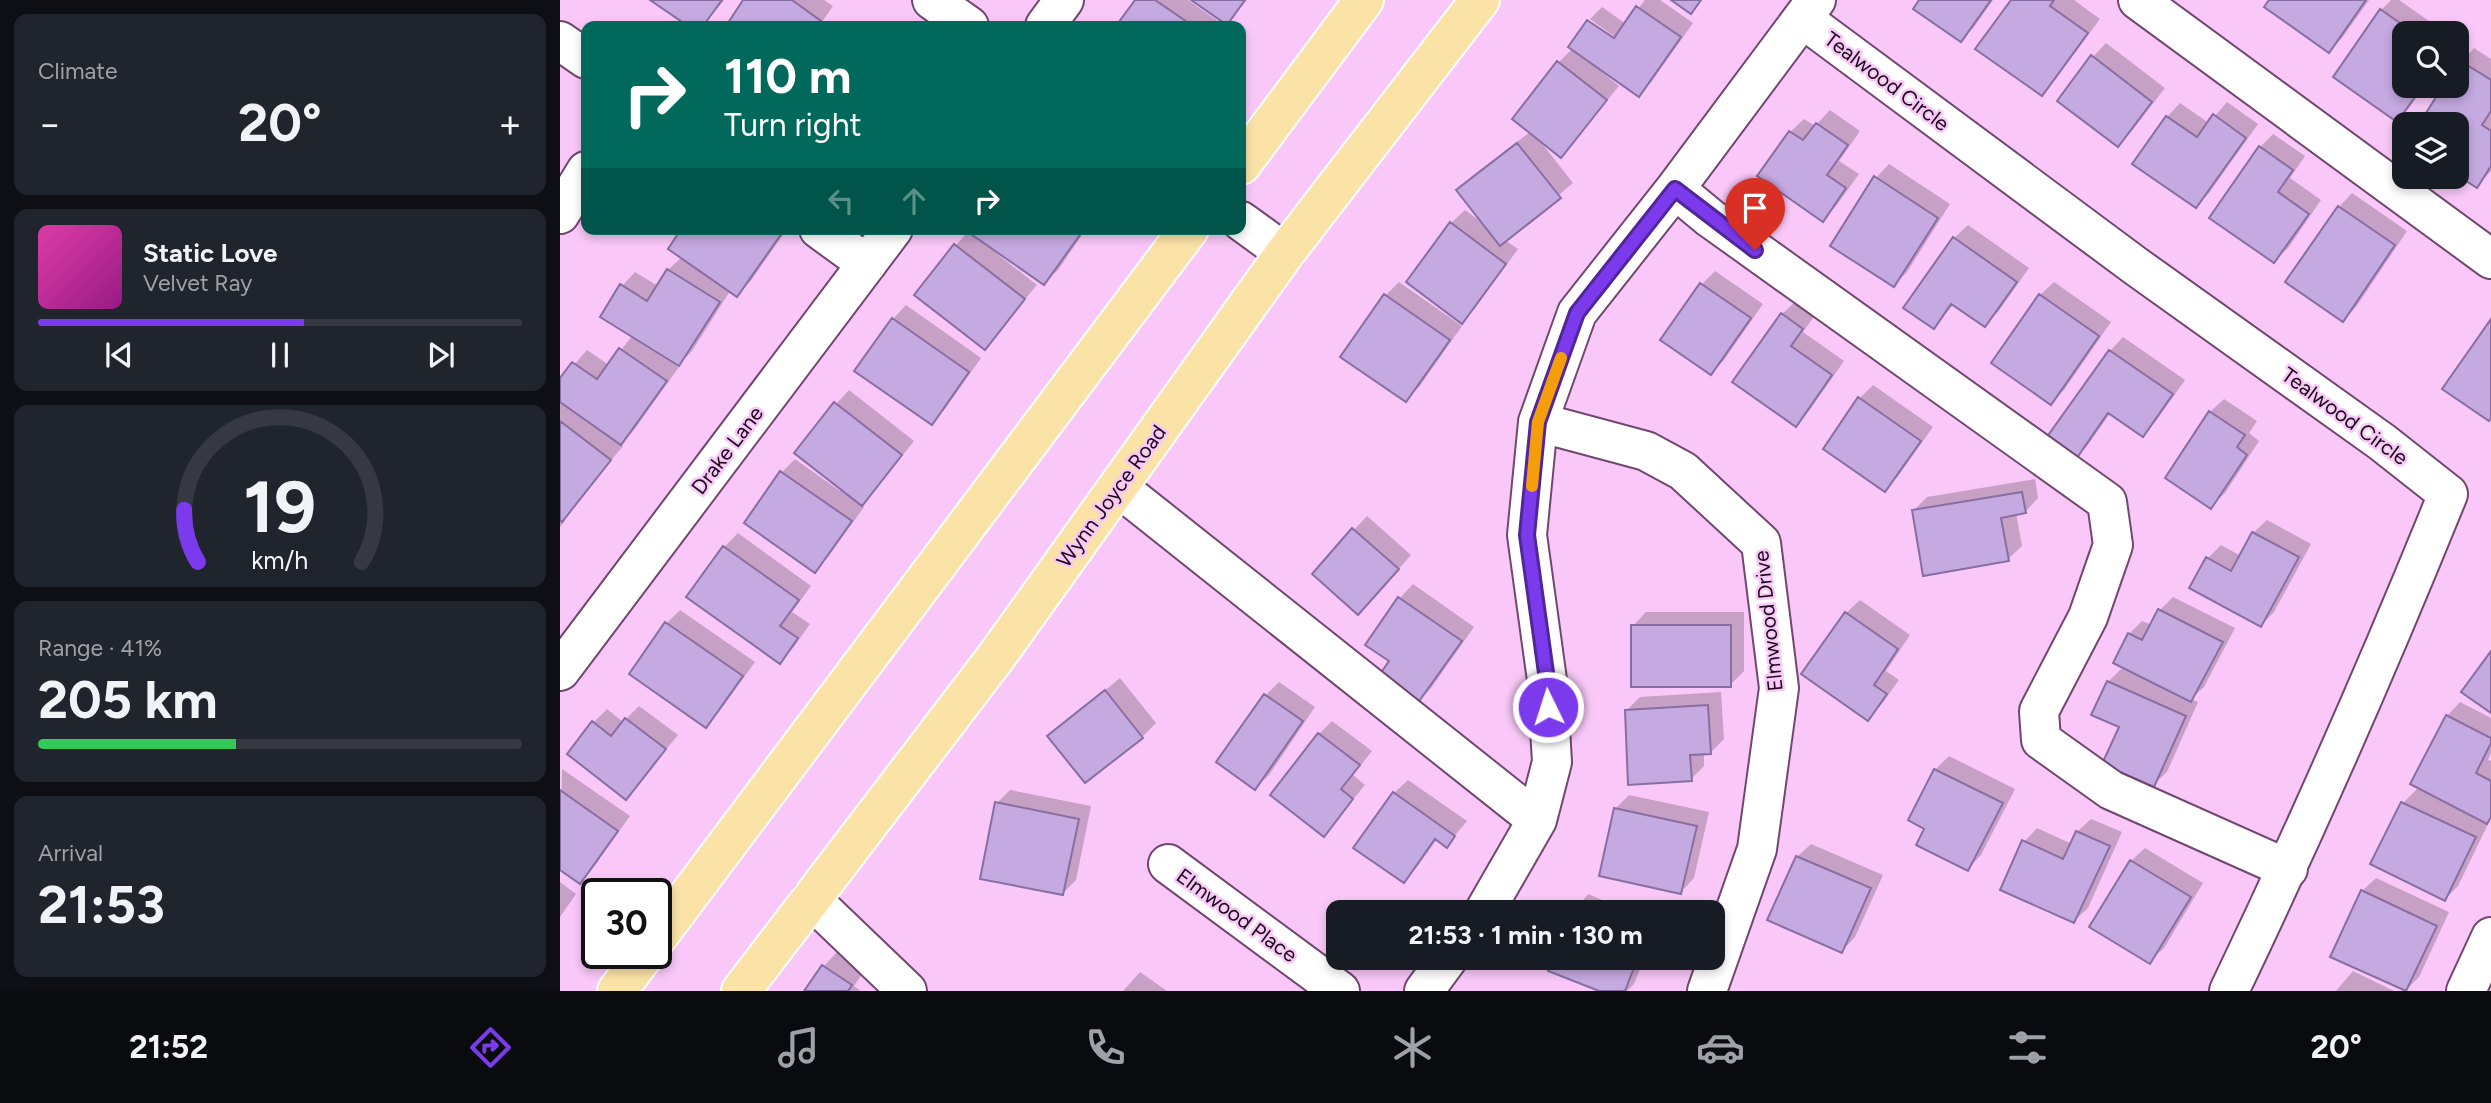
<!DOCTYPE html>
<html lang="en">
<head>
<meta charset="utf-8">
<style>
	:root { --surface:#171b24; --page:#20242c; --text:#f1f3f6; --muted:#9ea1a6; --line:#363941; --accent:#7c3aed }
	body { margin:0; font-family:Figtree,sans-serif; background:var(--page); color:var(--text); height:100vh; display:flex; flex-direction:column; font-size:26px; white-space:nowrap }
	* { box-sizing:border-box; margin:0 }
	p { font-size:23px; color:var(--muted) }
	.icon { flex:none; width:38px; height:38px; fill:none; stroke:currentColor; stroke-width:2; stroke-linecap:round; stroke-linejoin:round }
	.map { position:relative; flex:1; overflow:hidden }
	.panel { display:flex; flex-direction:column; gap:14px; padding:14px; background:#0d0f14; width:560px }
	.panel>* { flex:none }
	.hud { position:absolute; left:21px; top:21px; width:665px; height:214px; border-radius:14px; box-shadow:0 4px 10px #0003; background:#00695c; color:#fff; overflow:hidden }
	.fabs { position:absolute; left:1832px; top:21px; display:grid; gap:14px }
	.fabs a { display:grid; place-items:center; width:77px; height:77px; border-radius:14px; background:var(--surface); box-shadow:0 4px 10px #0003; font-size:35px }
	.speed { position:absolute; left:21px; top:878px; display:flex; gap:14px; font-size:35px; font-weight:700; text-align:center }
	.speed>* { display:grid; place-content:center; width:91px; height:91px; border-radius:50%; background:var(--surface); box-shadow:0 4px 10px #0003; line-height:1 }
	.speed .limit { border:4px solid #111; border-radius:10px; background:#fff; color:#111 }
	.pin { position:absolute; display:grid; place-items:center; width:60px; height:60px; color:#fff; margin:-72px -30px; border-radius:50% 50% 50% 0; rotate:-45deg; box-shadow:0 0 7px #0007 }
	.pin .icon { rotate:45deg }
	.me { position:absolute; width:77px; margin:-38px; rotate:356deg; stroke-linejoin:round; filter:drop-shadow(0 0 5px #0008) }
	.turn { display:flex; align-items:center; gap:24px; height:147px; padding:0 28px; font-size:32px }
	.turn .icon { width:91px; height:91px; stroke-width:2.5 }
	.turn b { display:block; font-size:49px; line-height:60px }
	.lanes { display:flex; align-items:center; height:66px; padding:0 28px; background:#0003; justify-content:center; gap:35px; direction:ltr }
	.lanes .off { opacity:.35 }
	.big { font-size:52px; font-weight:700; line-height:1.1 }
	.panel .card { flex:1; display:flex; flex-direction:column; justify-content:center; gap:10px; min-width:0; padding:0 24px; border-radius:14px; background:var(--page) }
	.panel .dial { align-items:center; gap:0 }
	.dial svg { height:182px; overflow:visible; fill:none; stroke:var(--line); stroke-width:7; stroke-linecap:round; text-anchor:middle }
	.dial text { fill:var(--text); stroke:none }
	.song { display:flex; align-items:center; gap:21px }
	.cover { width:84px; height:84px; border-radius:10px; background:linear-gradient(135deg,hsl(320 70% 55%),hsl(310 70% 35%)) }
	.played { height:7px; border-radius:4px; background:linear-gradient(90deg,var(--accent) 55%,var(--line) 55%) }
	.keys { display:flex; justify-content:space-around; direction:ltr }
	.heat { display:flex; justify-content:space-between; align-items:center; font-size:38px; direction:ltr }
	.charge { height:10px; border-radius:5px; background:linear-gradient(90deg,#34c759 41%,var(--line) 0) }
	.trip { position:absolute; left:766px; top:900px; width:399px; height:70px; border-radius:14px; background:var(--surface); box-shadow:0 4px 10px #0003; font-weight:700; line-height:70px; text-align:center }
	.dock { display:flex; height:112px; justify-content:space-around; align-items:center; background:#090b0e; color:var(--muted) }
	.dock .icon { width:49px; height:49px }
	.dock .current { color:var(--accent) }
	.dock b { font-size:32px; color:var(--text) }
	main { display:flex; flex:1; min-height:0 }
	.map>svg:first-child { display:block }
	.shadow { fill:#0003 }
	.building { fill:#c5a9e1; stroke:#886ea2; stroke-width:2 }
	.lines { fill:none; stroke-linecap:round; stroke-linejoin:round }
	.minor-casing { stroke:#714770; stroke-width:42 }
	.major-casing { stroke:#fff; stroke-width:42 }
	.minor { stroke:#fff; stroke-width:38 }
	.major { stroke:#fbe2a7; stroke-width:38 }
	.route-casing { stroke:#51269a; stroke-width:18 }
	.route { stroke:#7c3aed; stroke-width:12 }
	.slow { stroke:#f59e0b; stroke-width:12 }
	.labels { text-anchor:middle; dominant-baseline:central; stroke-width:5; stroke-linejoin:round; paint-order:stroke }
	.street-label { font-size:21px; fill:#1b0a1b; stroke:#f9c8f8 }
</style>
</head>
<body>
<main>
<section class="panel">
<div class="card"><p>Climate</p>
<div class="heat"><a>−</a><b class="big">20°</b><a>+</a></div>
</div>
<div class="card">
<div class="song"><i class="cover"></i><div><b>Static Love</b><p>Velvet Ray</p></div></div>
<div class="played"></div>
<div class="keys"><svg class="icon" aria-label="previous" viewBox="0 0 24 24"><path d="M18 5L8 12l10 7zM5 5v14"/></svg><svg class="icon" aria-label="pause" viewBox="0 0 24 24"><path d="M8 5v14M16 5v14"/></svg><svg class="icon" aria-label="next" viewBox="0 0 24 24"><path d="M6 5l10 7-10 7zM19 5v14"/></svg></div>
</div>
<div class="card dial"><svg viewBox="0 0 100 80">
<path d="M14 69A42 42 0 1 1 86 69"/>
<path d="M14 69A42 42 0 0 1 8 46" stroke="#7c3aed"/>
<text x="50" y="56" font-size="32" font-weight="700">19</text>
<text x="50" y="72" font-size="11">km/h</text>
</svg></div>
<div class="card"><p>Range · 41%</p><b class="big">205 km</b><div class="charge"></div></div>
<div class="card"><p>Arrival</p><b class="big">21:53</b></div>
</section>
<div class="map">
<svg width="1931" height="991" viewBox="0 0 1931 991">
	<rect width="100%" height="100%" fill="#f9c8f8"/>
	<path class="shadow" d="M93 0H164L143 26H131Z
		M185 0H264L273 6 259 26H170L167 25Z
		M577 0H628L665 26H558Z
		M634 0H687L667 23Z
		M1085 0H1100L1133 23 1092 81 1079 94 1045 71 1043 73 1059 86 1001 156 980 141 1013 183 945 240 958 249 915 308 902 321 891 223 905 210 924 224 898 190 912 176 970 132 954 119 999 62 1013 48 1011 47 1028 21 1060 45 1062 42 1030 19 1042 7 1066 24Z
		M1361 0H1433L1414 27 1401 40Z
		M1453 0H1514L1540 19 1495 80 1481 93Z
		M1712 0H1809L1782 38 1769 51Z
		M1831 0H1839L1886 33H1844V86H1865L1850 106 1837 119 1821 10Z
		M1546 43 1605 88 1571 132 1558 145 1533 57Z
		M1914 48 1931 59V171L1917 186 1897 173V124H1861L1885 86H1897V67Z
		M1667 102 1698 124 1649 193 1636 206 1607 117 1620 103 1649 123Z
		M1270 110 1300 131 1279 161 1299 174 1276 206 1263 219 1230 132 1244 119 1255 126Z
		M1713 134 1745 156 1730 178 1761 200 1728 248 1714 261 1700 147Z
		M1329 164 1390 204 1347 272 1334 285 1316 178Z
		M1792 193 1847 231 1796 307 1783 320 1779 207Z
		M1408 225 1469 268 1438 312 1424 325 1394 304 1374 327 1394 238Z
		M124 229H227L190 282 176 295 170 291 132 351 117 366 119 367 74 430 60 444 63 446 3 519 5 521 0 527V381L27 350 49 365 73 335 62 286 75 272 98 286 108 270 122 257Z
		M408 229H526L498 270 484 283 437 251 436 253 477 285 425 347 395 246 409 231Z
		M1155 271 1203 304 1164 360 1151 373 1103 340 1142 284Z
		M839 282 902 326 859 387 845 400 826 295Z
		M1494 282 1551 322 1504 390 1490 403 1480 295Z
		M1236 301 1255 315 1243 332 1284 361 1249 411 1235 425 1222 314Z
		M346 305 421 358 385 409 372 423 333 319Z
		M1563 337 1625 380 1596 421 1583 435 1551 412 1527 446 1514 460 1550 351Z
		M1313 385 1373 427 1338 476 1325 489 1300 398Z
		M289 390 354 441 315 490 301 505 304 507 268 557 255 571 221 473 235 459 280 491 282 488 276 404Z
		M1664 399 1697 421 1689 433 1699 441 1665 493 1651 506 1650 412Z
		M1475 479 1478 498 1465 512 1456 513 1462 546 1448 559 1353 511 1367 497Z
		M807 516 851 555 812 599 794 530Z
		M1707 520 1751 544 1714 612 1701 625 1648 558 1661 545 1681 556 1693 533Z
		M178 533 251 586 232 612 250 624 233 648 219 662 129 597 164 547Z
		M853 584 914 627 871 688 857 702 831 661 807 644 840 598Z
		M1613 597 1675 628 1644 687 1631 699 1638 702 1607 772 1593 785 1561 726 1548 682 1564 666 1569 634 1582 621 1592 625 1600 610Z
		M1300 600 1350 635 1326 671 1339 680 1321 705 1308 719 1286 613Z
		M120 610 195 662 159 712 146 726 107 623Z
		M1086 612H1184V671L1170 685 1073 626Z
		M560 678 596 723 582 737 525 781 490 736Z
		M719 682 755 707 709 775 695 788 705 696Z
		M1161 692 1164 739 1150 753H1144V766L1131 779 1066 711 1080 697Z
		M1900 702 1931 718V753L1928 760 1931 761V818L1926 823 1928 824 1898 886 1885 899 1812 864 1843 803 1859 787 1887 716Z
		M79 706 118 735 66 798 33 723 47 709 63 722Z
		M772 721 812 751 793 775 805 785 764 834 759 734Z
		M1389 756 1455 789 1421 855 1408 869 1367 828 1350 819 1375 770Z
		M2 769 70 816 33 868 20 881 0 868Z
		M848 780 907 821 887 845 877 839 857 867 844 881 796 847 834 793Z
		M450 790 531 806 516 880 503 893 437 803Z
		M1069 795 1149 812 1134 878 1121 892 1056 808Z
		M1531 819 1562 832 1528 908 1514 921 1464 842 1477 828 1512 844 1517 832Z
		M1251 844 1323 875 1295 937 1282 951 1237 857Z
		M1585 848 1643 883 1604 948 1590 961 1571 861Z
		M1816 878 1889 912 1859 977 1846 990 1802 891Z
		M0 882 16 894 0 917Z
		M1028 894 1070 912H1013Z
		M277 952 304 971 294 986 301 991H246L264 966Z
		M995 957H1085L1074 984 1067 991H1043Z
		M1793 971 1834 991H1776Z
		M580 972 607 991H563Z"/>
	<path class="building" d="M90 0H162L143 26H128Z
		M183 0H232L261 21 257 26H166Z
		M575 0H595L633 26H556Z
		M631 0H685L667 25Z
		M1111 0H1141L1131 14Z
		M1359 0H1431L1401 42 1353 9Z
		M1451 0H1494L1490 6 1528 33 1482 96 1415 49Z
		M1709 0H1806L1769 53 1704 7Z
		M1076 6 1121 37 1079 97 1008 47 1027 20 1054 38Z
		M1820 9 1854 33H1844V86H1863L1837 122 1773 77Z
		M1531 55 1592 102 1558 147 1497 101Z
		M1899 60 1931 80V111L1922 125 1931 131V166L1917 188 1897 175V124H1859L1883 86H1897V64Z
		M997 61 1047 100 1001 158 952 119Z
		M1653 114 1686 138 1636 208 1572 164 1606 116 1637 137Z
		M1256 123 1288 145 1267 175 1286 188 1263 222 1197 176 1229 131 1243 140Z
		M957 143 1001 198 940 246 896 190Z
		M1699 146 1733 170 1718 192 1749 214 1714 263 1649 218Z
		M1314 176 1378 218 1334 287 1270 246Z
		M1778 206 1835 245 1783 322 1725 282Z
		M890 222 946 264 902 324 846 282Z
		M121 229H216L222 233 177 297 108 249Z
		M518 229 522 232 484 285 405 230Z
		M1393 237 1457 282 1425 327 1391 304 1374 329 1343 308Z
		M394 244 465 299 425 350 354 295Z
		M107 269 160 302 119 366 40 317 60 284 87 301Z
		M1140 283 1191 318 1151 375 1100 340Z
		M824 294 890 340 846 402 780 357Z
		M1479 294 1539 336 1491 405 1431 363Z
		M1221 313 1243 329 1231 346 1272 375 1236 427 1172 382Z
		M332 318 409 372 372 425 294 371Z
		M1931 319V418L1929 421 1882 389Z
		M59 348 107 381 61 445 0 402V378L12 362 37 379Z
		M1549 350 1613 394 1583 437 1548 413 1514 462 1484 441Z
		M1298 397 1361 441 1325 492 1263 449Z
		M274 402 342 455 302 506 234 453Z
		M1649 411 1685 435 1677 447 1687 455 1651 509 1605 478Z
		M0 421 51 460 2 522 0 520Z
		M220 471 292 521 255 573 184 523Z
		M1462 492 1466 513 1441 518 1449 561 1363 576 1352 510Z
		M792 528 839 569 798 615 752 574Z
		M1692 532 1739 557 1701 627 1629 588 1646 557 1671 571Z
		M163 546 239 600 220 626 238 638 220 664 126 597Z
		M838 597 902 641 857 704 818 677 829 661 805 645Z
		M1598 609 1663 642 1631 702 1553 663 1568 633 1582 640Z
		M1285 612 1338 649 1314 685 1327 694 1308 721 1241 674Z
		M105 622 183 676 146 728 69 674Z
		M1071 625H1171V687H1071Z
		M1931 651V713L1901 692Z
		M1547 681 1626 716 1594 787 1542 764 1559 727 1531 715Z
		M545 690 583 738 525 783 487 736Z
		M704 694 743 721 695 790 656 762Z
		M1148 705 1151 754 1130 755 1132 781 1068 785 1065 710Z
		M1886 715 1931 738V743L1916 773 1931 781V817L1927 824 1850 784Z
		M65 718 106 749 66 800 7 754 32 721 51 736Z
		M758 733 800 765 781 789 793 799 764 837 710 795Z
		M1374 769 1443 803 1408 871 1356 845 1364 829 1348 820Z
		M0 790 58 831 20 884 0 870Z
		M833 792 895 836 887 848 875 839 844 883 793 848Z
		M435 802 519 819 503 895 420 879Z
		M1841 802 1916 837 1885 901 1810 864Z
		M1054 808 1137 826 1121 894 1039 876Z
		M1516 831 1550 846 1514 923 1440 890 1462 840 1503 859Z
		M1236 856 1311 888 1282 953 1207 920Z
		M1570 860 1631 897 1590 964 1529 927Z
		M1801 890 1877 926 1846 991 1770 957Z
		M993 957H1078L1065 991H1039L988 971Z
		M262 965 292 985 288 991H244Z"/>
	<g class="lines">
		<defs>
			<path id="minor" d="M372 0 409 26
				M1578 0 1931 259
				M1243 19 1577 267 1822 442 1888 494C1820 662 1747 828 1669 991
				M485 26 504 0
				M0 41 26 59
				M1115 189 1150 218 1547 502 1553 545 1528 617 1479 711 1481 740 1551 790 1728 869
				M0 214 26 171
				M681 221 725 253
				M259 229 307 264
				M978 422 1086 451 1123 471 1201 543 1219 688 1197 849 1147 991
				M558 487 977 820
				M0 671 333 229
				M608 864 780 991
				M251 899 347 991
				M924 912 977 820 992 762 987 680 967 535 978 422 1017 313 1115 189 1256 0
				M864 991 889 957
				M1906 991 1931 937"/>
			<path id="major" d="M681 165 804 0
				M96 939 629 229
				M57 991 85 954
				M181 991 436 657 725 253 920 0"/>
		</defs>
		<use href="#minor" class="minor-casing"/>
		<use href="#major" class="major-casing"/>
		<use href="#minor" class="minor"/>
		<use href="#major" class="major"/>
	</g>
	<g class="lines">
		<defs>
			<path id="route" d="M988 707 987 680 967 535 978 422 1017 313 1115 189 1195 250"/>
		</defs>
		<use href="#route" class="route-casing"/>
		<use href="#route" class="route"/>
		<path class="slow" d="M972 486 978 422 1001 358"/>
	</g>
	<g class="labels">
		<g class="street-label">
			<text transform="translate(1327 81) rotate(37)">Tealwood Circle</text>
			<text transform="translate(1785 416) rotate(36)">Tealwood Circle</text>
			<text transform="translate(167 450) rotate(-53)">Drake Lane</text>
			<text transform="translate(551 496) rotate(-54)">Wynn Joyce Road</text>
			<text transform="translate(1208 621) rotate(-96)">Elmwood Drive</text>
			<text transform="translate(677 915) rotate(36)">Elmwood Place</text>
		</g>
	</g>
</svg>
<div class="fabs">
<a><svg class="icon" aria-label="search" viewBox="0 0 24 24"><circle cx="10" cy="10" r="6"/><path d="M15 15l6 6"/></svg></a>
<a><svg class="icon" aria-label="layers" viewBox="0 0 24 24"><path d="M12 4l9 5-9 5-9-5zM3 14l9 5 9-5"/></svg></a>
</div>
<div class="speed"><div class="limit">30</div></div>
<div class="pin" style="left:1195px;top:250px;background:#d93025"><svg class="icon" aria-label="arrive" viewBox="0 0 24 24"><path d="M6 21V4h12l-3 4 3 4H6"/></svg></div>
<svg class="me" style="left:988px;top:707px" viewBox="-20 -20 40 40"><circle r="17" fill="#7c3aed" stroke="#fff" stroke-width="3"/><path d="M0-11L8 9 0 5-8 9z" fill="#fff"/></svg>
<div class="trip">21:53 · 1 min · 130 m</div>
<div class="hud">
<div class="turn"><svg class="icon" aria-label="right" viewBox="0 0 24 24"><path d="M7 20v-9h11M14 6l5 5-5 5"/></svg><div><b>110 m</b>Turn right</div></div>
<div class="lanes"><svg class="icon off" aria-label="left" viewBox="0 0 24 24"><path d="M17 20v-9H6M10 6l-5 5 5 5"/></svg><svg class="icon off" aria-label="ahead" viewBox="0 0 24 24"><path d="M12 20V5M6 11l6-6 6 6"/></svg><svg class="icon" aria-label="right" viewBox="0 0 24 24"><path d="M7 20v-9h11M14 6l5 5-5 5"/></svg></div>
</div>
</div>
</main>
<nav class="dock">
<b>21:52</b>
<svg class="icon current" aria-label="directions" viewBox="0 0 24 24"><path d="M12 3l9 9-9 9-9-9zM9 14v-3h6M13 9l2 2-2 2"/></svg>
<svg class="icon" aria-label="music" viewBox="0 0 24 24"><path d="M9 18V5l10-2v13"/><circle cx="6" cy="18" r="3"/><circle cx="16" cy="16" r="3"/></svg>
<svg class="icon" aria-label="phone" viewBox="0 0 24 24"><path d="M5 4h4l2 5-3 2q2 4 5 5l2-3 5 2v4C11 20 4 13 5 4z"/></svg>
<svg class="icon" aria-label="climate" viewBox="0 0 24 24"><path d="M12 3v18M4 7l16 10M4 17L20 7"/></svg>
<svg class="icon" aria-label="car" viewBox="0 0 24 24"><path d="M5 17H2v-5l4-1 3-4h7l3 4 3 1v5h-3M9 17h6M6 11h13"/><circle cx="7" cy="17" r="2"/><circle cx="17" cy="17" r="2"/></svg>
<svg class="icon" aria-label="filters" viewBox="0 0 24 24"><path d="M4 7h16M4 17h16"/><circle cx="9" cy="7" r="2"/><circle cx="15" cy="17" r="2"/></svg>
<b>20°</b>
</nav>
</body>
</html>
